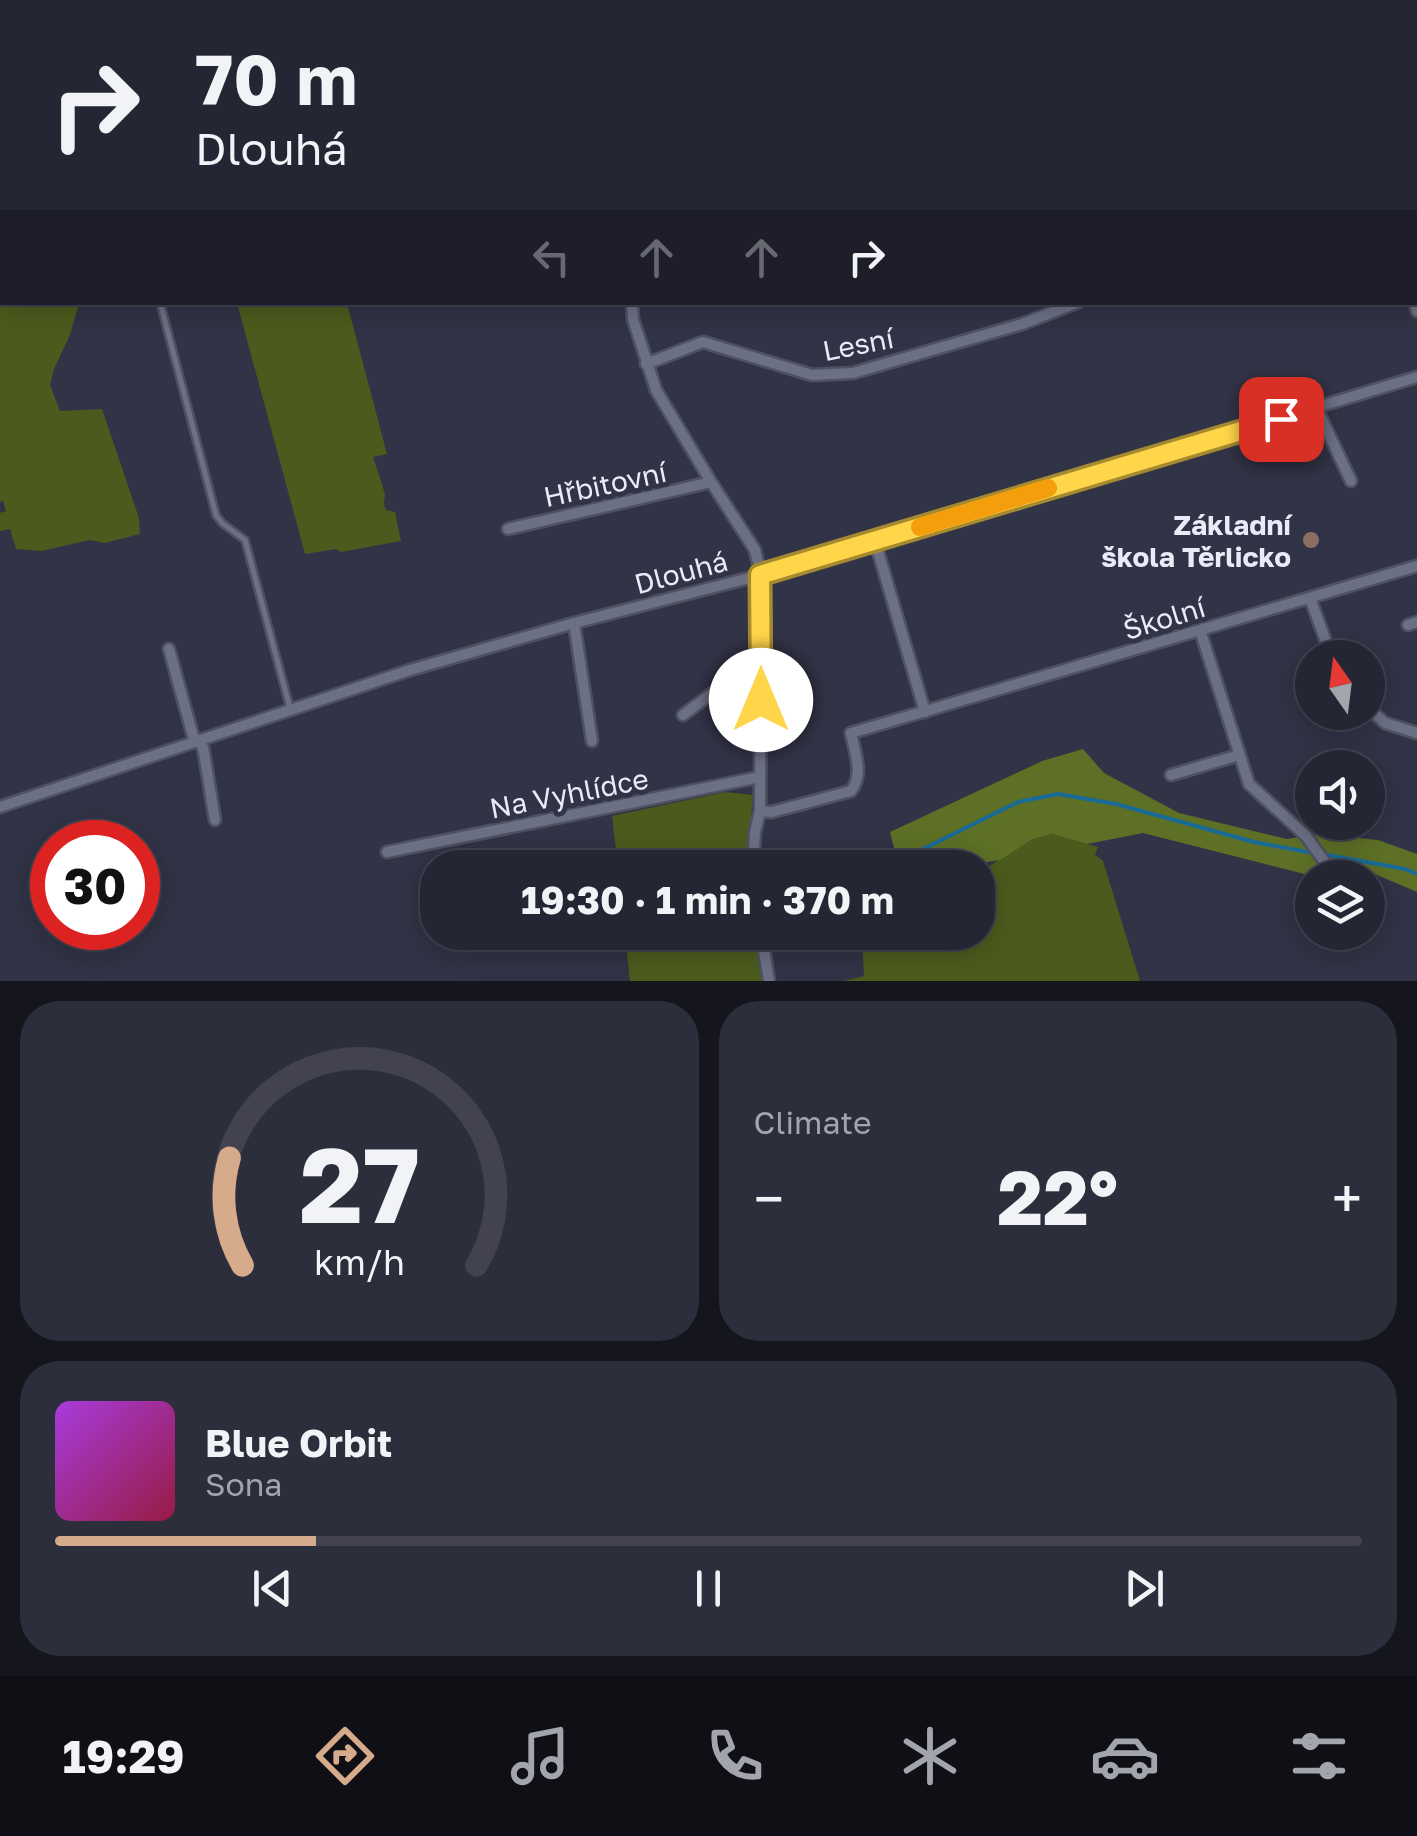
<!DOCTYPE html>
<html lang="en">
<head>
<meta charset="utf-8">
<style>
	:root { --surface:#252634; --page:#2d2e3c; --text:#f1f3f6; --muted:#a3a5ac; --line:#42434f; --accent:#d6ab8b }
	body { margin:0; font-family:"Golos Text",sans-serif; background:var(--page); color:var(--text); height:100vh; display:flex; flex-direction:column; font-size:38px; white-space:nowrap }
	* { box-sizing:border-box; margin:0 }
	p { font-size:32px; color:var(--muted) }
	.icon { flex:none; width:55px; height:55px; fill:none; stroke:currentColor; stroke-width:2; stroke-linecap:round; stroke-linejoin:round }
	.map { position:relative; height:981px; overflow:hidden }
	.sheet { display:flex; flex-direction:column; gap:20px; padding:20px; background:#14151d; flex:1 }
	.sheet>* { flex:none }
	.hud { position:absolute; left:0px; top:0px; width:1418px; height:305px; box-shadow:0 5px 25px #0003,0 0 0 2px var(--line); background:#252634; color:var(--text); overflow:hidden }
	.needle { width:65px; rotate:346deg }
	.tools { position:absolute; left:1295px; top:640px; display:grid; gap:20px }
	.tools a { display:grid; place-items:center; width:90px; height:90px; border-radius:50%; background:var(--surface); box-shadow:0 5px 25px #0003,0 0 0 2px var(--line); font-size:50px }
	.speed { position:absolute; left:30px; top:820px; display:flex; gap:20px; font-size:50px; font-weight:700; text-align:center }
	.speed>* { display:grid; place-content:center; width:130px; height:130px; border-radius:50%; background:var(--surface); box-shadow:0 5px 25px #0003,0 0 0 2px var(--line); line-height:1 }
	.speed .limit { border:15px solid #d22; background:#fff; color:#111 }
	.pin { position:absolute; display:grid; place-items:center; width:85px; height:85px; color:#fff; margin:-42px; border-radius:20px; box-shadow:0 5px 15px #0006 }
	.me { position:absolute; width:110px; margin:-55px; rotate:0deg; stroke-linejoin:round; filter:drop-shadow(0 0 8px #0008) }
	.turn { display:flex; align-items:center; gap:35px; height:210px; padding:0 30px; font-size:45px }
	.turn .icon { width:130px; height:130px; stroke-width:2.5 }
	.turn b { display:block; font-size:70px; line-height:85px }
	.lanes { display:flex; align-items:center; height:95px; padding:0 30px; background:#0003; justify-content:center; gap:50px; direction:ltr }
	.lanes .off { opacity:.35 }
	.big { font-size:75px; font-weight:700; line-height:1.1 }
	.sheet .widget { flex:1; display:flex; flex-direction:column; justify-content:center; gap:15px; min-width:0; padding:0 35px; border-radius:40px; background:var(--page) }
	.sheet .dial { align-items:center; gap:0 }
	.dial svg { height:260px; overflow:visible; fill:none; stroke:var(--line); stroke-width:7; stroke-linecap:round; text-anchor:middle }
	.dial text { fill:var(--text); stroke:none }
	.song { display:flex; align-items:center; gap:30px }
	.cover { width:120px; height:120px; border-radius:15px; background:linear-gradient(135deg,hsl(280 70% 55%),hsl(340 70% 35%)) }
	.played { height:10px; border-radius:5px; background:linear-gradient(90deg,var(--accent) 20%,var(--line) 20%) }
	.keys { display:flex; justify-content:space-around; direction:ltr }
	.heat { display:flex; justify-content:space-between; align-items:center; font-size:55px; direction:ltr }
	.sheet .tiles { flex:1; display:grid; gap:20px; grid-template-columns:1fr 1fr }
	.widget:last-child { grid-column:span 2 }
	.trip { position:absolute; left:420px; top:850px; width:575px; height:100px; border-radius:40px; background:var(--surface); box-shadow:0 5px 25px #0003,0 0 0 2px var(--line); font-weight:700; line-height:100px; text-align:center }
	.tabs { display:flex; height:160px; justify-content:space-around; align-items:center; background:#0f0f15; color:var(--muted) }
	.tabs .icon { width:70px; height:70px }
	.tabs .selected { color:var(--accent) }
	.tabs b { font-size:45px; color:var(--text) }
	.map>svg:first-child { display:block }
	.green { fill:#4b5b1d }
	.forest { fill:#5d7026 }
	.lines { fill:none; stroke-linecap:round; stroke-linejoin:round }
	.stream { stroke:#1a6a96; stroke-width:4 }
	.lane-casing { stroke:#4f5161; stroke-width:10 }
	.street-casing { stroke:#4f5161; stroke-width:15 }
	.lane { stroke:#6c7085; stroke-width:5 }
	.street { stroke:#6c7085; stroke-width:10 }
	.route-casing { stroke:#a68a30; stroke-width:25 }
	.route { stroke:#ffd54a; stroke-width:18 }
	.slow { stroke:#f59e0b; stroke-width:18 }
	.education-dot { fill:#8d6e63; stroke:#313346; stroke-width:4 }
	.labels { text-anchor:middle; dominant-baseline:central; stroke-width:10; stroke-linejoin:round; paint-order:stroke }
	.street-label { font-size:28px; fill:#e9ebf7; stroke:#313346 }
	.poi-label { font-size:28px; font-weight:bold; fill:#e9ebf7; stroke:#313346; text-anchor:end }
</style>
</head>
<body>
<div class="map">
<svg width="1417" height="981" viewBox="0 0 1417 981">
	<rect width="100%" height="100%" fill="#313346"/>
	<path class="green" d="M674 0H940L937 2H673Z
		M2 256V302L79 303 70 335 54 369 50 385 60 411 102 409 139 518 140 534 105 543 90 540 41 551 16 549 10 529 0 531V513L6 511 3 501 0 502V263Z
		M237 303H347L387 454 373 457 385 494 384 505 386 510 395 512 401 541 341 552 336 549 305 554Z
		M725 792 753 795 749 841 750 867H618L612 816Z
		M1051 834 1098 847 1095 855 1103 861 1140 981H844L864 976 862 933 978 932V873L1031 840Z
		M625 933H740L741 941 761 952 766 981H630Z"/>
	<path class="forest" d="M0 0H528L522 2H2V174L0 175Z
		M940 0H1317L1318 2H937Z
		M1083 749 1104 773 1179 813 1287 839 1318 834 1378 840 1417 854V892L1363 869 1328 877H1316L1143 833 1087 844 1051 834 1031 840 1000 860 957 867H899L890 832 1042 761Z"/>
	<g class="lines">
		<path class="stream" d="M913 854 1018 802 1058 794 1116 804 1254 842 1313 853
			M1322 854 1405 869 1417 874"/>
		<defs>
			<path id="lane" d="M160 302 216 515 222 523 245 540 290 708"/>
			<path id="street" d="M1415 8 1417 13
				M1415 52 1417 51
				M632 302 633 319 656 390 711 482 755 550 761 575 760 811 755 832 753 868
				M1415 302 1417 311
				M646 364 703 342 812 375 853 373 1022 324 1079 302
				M1317 409 1351 481
				M508 529 711 482
				M875 541 925 712
				M1310 598 1332 658
				M574 623 592 741
				M1408 625 1417 622
				M1200 630 1249 784 1306 836 1329 868
				M169 649 193 736 203 747 215 820
				M1368 708 1385 723 1417 733
				M683 715 749 666 761 663
				M1171 775 1239 755
				M0 807 410 670 574 623 761 575 1417 377
				M760 811 772 812 851 791C864 774 855 753 851 733L1417 566
				M387 852 760 777
				M761 932 769 981"/>
		</defs>
		<use href="#lane" class="lane-casing"/>
		<use href="#street" class="street-casing"/>
		<use href="#lane" class="lane"/>
		<use href="#street" class="street"/>
	</g>
	<g class="lines">
		<defs>
			<path id="route" d="M761 700 760 575 1281 419"/>
		</defs>
		<use href="#route" class="route-casing"/>
		<use href="#route" class="route"/>
		<path class="slow" d="M920 527 1048 488"/>
	</g>
	<circle class="education-dot" cx="1311" cy="540" r="10"/>
	<g class="labels">
		<g class="street-label">
			<text transform="translate(858 344) rotate(-11)">Lesní</text>
			<text transform="translate(605 484) rotate(-12)">Hřbitovní</text>
			<text transform="translate(681 572) rotate(-15)">Dlouhá</text>
			<text transform="translate(1164 618) rotate(-17)">Školní</text>
			<text transform="translate(569 793) rotate(-11)">Na Vyhlídce</text>
		</g>
		<g class="poi-label">
			<text x="1291" y="524">Základní<tspan x="1291" dy="32">škola Těrlicko</tspan></text>
		</g>
	</g>
</svg>
<div class="tools">
<a><svg class="needle" viewBox="-14 -14 28 28"><path d="M0-13l5 13h-10z" fill="#e53935"/><path d="M0 13l5-13h-10z" fill="#a3a5ac"/></svg></a>
<a><svg class="icon" aria-label="sound" viewBox="0 0 24 24"><path d="M4 9h4l5-4v14l-5-4H4zM17 9q2 3 0 6"/></svg></a>
<a><svg class="icon" aria-label="layers" viewBox="0 0 24 24"><path d="M12 4l9 5-9 5-9-5zM3 14l9 5 9-5"/></svg></a>
</div>
<div class="speed"><div class="limit">30</div></div>
<div class="pin" style="left:1281px;top:419px;background:#d93025"><svg class="icon" aria-label="arrive" viewBox="0 0 24 24"><path d="M6 21V4h12l-3 4 3 4H6"/></svg></div>
<svg class="me" style="left:761px;top:700px" viewBox="-20 -20 40 40"><circle r="19" fill="#fff"/><path d="M0-13L10 11 0 6-10 11z" fill="#ffd54a"/></svg>
<div class="trip">19:30 · 1 min · 370 m</div>
<div class="hud">
<div class="turn"><svg class="icon" aria-label="right" viewBox="0 0 24 24"><path d="M7 20v-9h11M14 6l5 5-5 5"/></svg><div><b>70 m</b>Dlouhá</div></div>
<div class="lanes"><svg class="icon off" aria-label="left" viewBox="0 0 24 24"><path d="M17 20v-9H6M10 6l-5 5 5 5"/></svg><svg class="icon off" aria-label="ahead" viewBox="0 0 24 24"><path d="M12 20V5M6 11l6-6 6 6"/></svg><svg class="icon off" aria-label="ahead" viewBox="0 0 24 24"><path d="M12 20V5M6 11l6-6 6 6"/></svg><svg class="icon" aria-label="right" viewBox="0 0 24 24"><path d="M7 20v-9h11M14 6l5 5-5 5"/></svg></div>
</div>
</div>
<section class="sheet">
<div class="tiles">
<div class="widget dial"><svg viewBox="0 0 100 80">
<path d="M14 69A42 42 0 1 1 86 69"/>
<path d="M14 69A42 42 0 0 1 10 36" stroke="#d6ab8b"/>
<text x="50" y="56" font-size="32" font-weight="700">27</text>
<text x="50" y="72" font-size="11">km/h</text>
</svg></div>
<div class="widget"><p>Climate</p>
<div class="heat"><a>−</a><b class="big">22°</b><a>+</a></div>
</div>
<div class="widget">
<div class="song"><i class="cover"></i><div><b>Blue Orbit</b><p>Sona</p></div></div>
<div class="played"></div>
<div class="keys"><svg class="icon" aria-label="previous" viewBox="0 0 24 24"><path d="M18 5L8 12l10 7zM5 5v14"/></svg><svg class="icon" aria-label="pause" viewBox="0 0 24 24"><path d="M8 5v14M16 5v14"/></svg><svg class="icon" aria-label="next" viewBox="0 0 24 24"><path d="M6 5l10 7-10 7zM19 5v14"/></svg></div>
</div>
</div>
</section>
<nav class="tabs">
<b>19:29</b>
<svg class="icon selected" aria-label="directions" viewBox="0 0 24 24"><path d="M12 3l9 9-9 9-9-9zM9 14v-3h6M13 9l2 2-2 2"/></svg>
<svg class="icon" aria-label="music" viewBox="0 0 24 24"><path d="M9 18V5l10-2v13"/><circle cx="6" cy="18" r="3"/><circle cx="16" cy="16" r="3"/></svg>
<svg class="icon" aria-label="phone" viewBox="0 0 24 24"><path d="M5 4h4l2 5-3 2q2 4 5 5l2-3 5 2v4C11 20 4 13 5 4z"/></svg>
<svg class="icon" aria-label="climate" viewBox="0 0 24 24"><path d="M12 3v18M4 7l16 10M4 17L20 7"/></svg>
<svg class="icon" aria-label="car" viewBox="0 0 24 24"><path d="M5 17H2v-5l4-1 3-4h7l3 4 3 1v5h-3M9 17h6M6 11h13"/><circle cx="7" cy="17" r="2"/><circle cx="17" cy="17" r="2"/></svg>
<svg class="icon" aria-label="filters" viewBox="0 0 24 24"><path d="M4 7h16M4 17h16"/><circle cx="9" cy="7" r="2"/><circle cx="15" cy="17" r="2"/></svg>
</nav>
</body>
</html>
